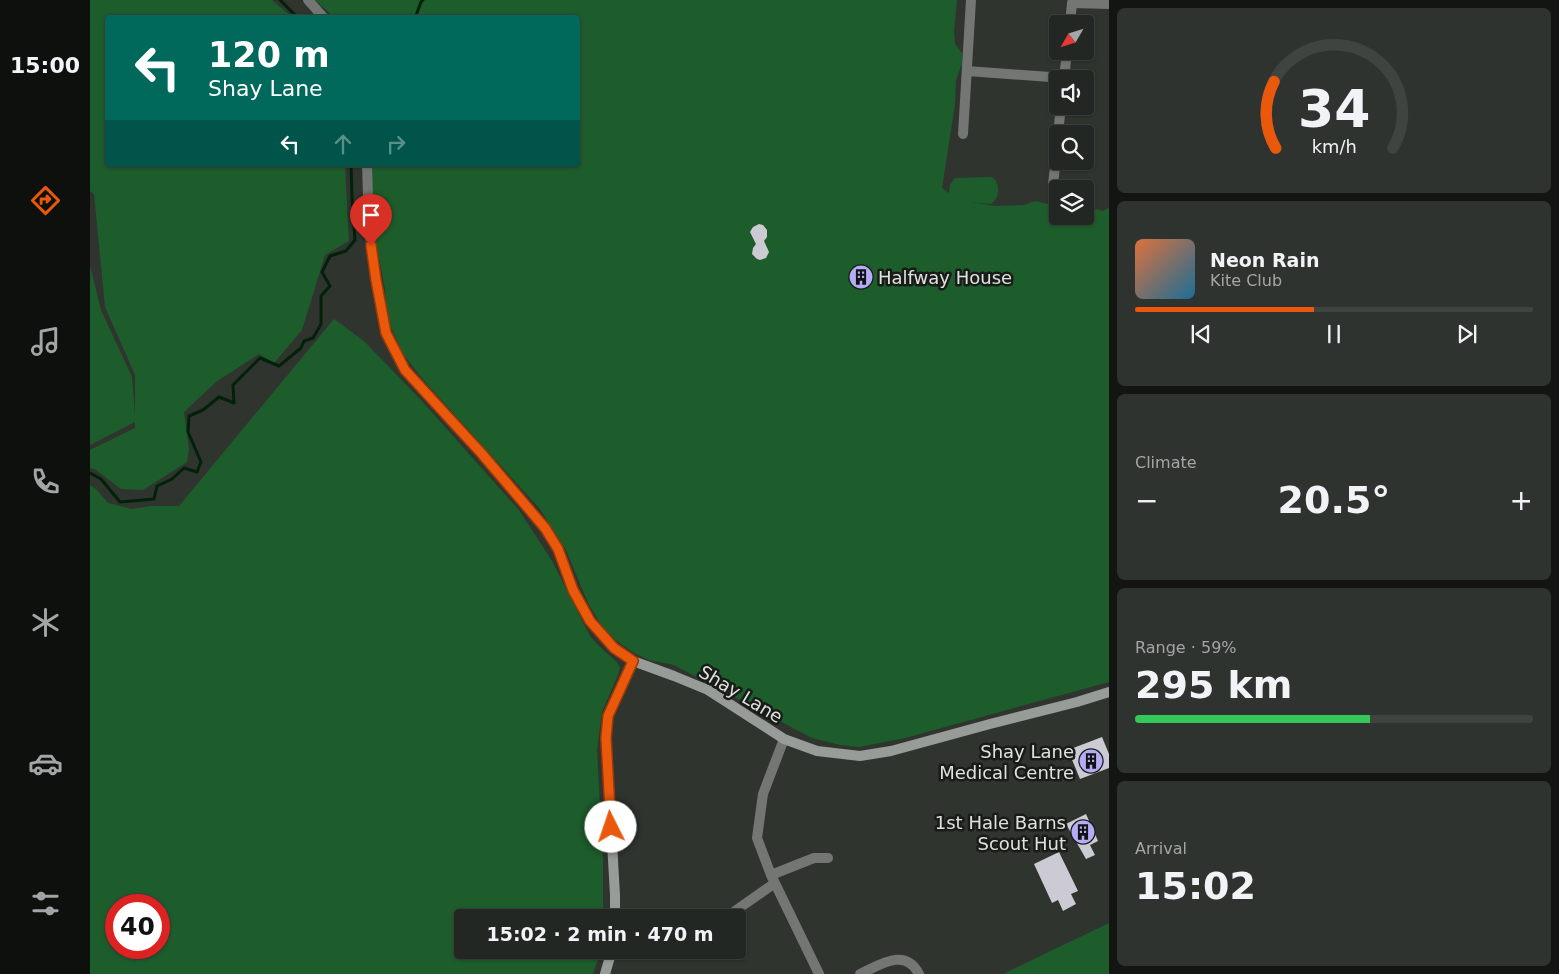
<!DOCTYPE html>
<html lang="en">
<head>
<meta charset="utf-8">
<style>
	:root { --surface:#232723; --page:#2f3330; --text:#f1f3f6; --muted:#a3a5a6; --line:#404441; --accent:#ea580c }
	body { margin:0; font-family:"DejaVu Sans",sans-serif; background:var(--page); color:var(--text); height:100vh; display:flex; flex-direction:column; font-size:19px; white-space:nowrap }
	* { box-sizing:border-box; margin:0 }
	p { font-size:16px; color:var(--muted) }
	.icon { flex:none; width:28px; height:28px; fill:none; stroke:currentColor; stroke-width:2; stroke-linecap:round; stroke-linejoin:round }
	.map { position:relative; flex:1; overflow:hidden }
	.drawer { display:flex; flex-direction:column; gap:8px; padding:8px; background:#131513; width:450px }
	.drawer>* { flex:none }
	.hud { position:absolute; left:15px; top:15px; width:475px; height:152px; border-radius:5px; box-shadow:0 1px 4px #0004,0 0 0 1px var(--line); background:#00695c; color:#fff; overflow:hidden }
	.needle { width:32px; rotate:231deg }
	.fabs { position:absolute; left:959px; top:15px; display:grid; gap:10px }
	.fabs a { display:grid; place-items:center; width:45px; height:45px; border-radius:5px; background:var(--surface); box-shadow:0 1px 4px #0004,0 0 0 1px var(--line); font-size:25px }
	.speed { position:absolute; left:15px; top:894px; display:flex; gap:10px; font-size:25px; font-weight:700; text-align:center }
	.speed>* { display:grid; place-content:center; width:65px; height:65px; border-radius:50%; background:var(--surface); box-shadow:0 1px 4px #0004,0 0 0 1px var(--line); line-height:1 }
	.speed .limit { border:8px solid #d22; background:#fff; color:#111 }
	.pin { position:absolute; display:grid; place-items:center; width:42px; height:42px; color:#fff; margin:-51px -21px; border-radius:50% 50% 50% 0; rotate:-45deg; box-shadow:0 0 5px #0007 }
	.pin .icon { rotate:45deg }
	.me { position:absolute; width:55px; margin:-28px; rotate:356deg; stroke-linejoin:round; filter:drop-shadow(0 0 4px #0008) }
	.turn { display:flex; align-items:center; gap:18px; height:105px; padding:0 20px; font-size:22px }
	.turn .icon { width:65px; height:65px; stroke-width:2.5 }
	.turn b { display:block; font-size:35px; line-height:42px }
	.lanes { display:flex; align-items:center; height:48px; padding:0 20px; background:#0003; justify-content:center; gap:25px; direction:ltr }
	.lanes .off { opacity:.35 }
	.big { font-size:38px; font-weight:700; line-height:1.1 }
	.drawer .tile { flex:1; display:flex; flex-direction:column; justify-content:center; gap:8px; min-width:0; padding:0 18px; border-radius:8px; background:var(--page) }
	.drawer .dial { align-items:center; gap:0 }
	.dial svg { height:130px; overflow:visible; fill:none; stroke:var(--line); stroke-width:7; stroke-linecap:round; text-anchor:middle }
	.dial text { fill:var(--text); stroke:none }
	.song { display:flex; align-items:center; gap:15px }
	.cover { width:60px; height:60px; border-radius:8px; background:linear-gradient(135deg,hsl(20 70% 55%),hsl(200 70% 35%)) }
	.played { height:5px; border-radius:2px; background:linear-gradient(90deg,var(--accent) 45%,var(--line) 45%) }
	.keys { display:flex; justify-content:space-around; direction:ltr }
	.heat { display:flex; justify-content:space-between; align-items:center; font-size:28px; direction:ltr }
	.charge { height:8px; border-radius:4px; background:linear-gradient(90deg,#34c759 59%,var(--line) 0) }
	.trip { position:absolute; left:364px; top:909px; width:292px; height:50px; border-radius:5px; background:var(--surface); box-shadow:0 1px 4px #0004,0 0 0 1px var(--line); font-weight:700; line-height:50px; text-align:center }
	main { display:flex; flex:1; min-height:0 }
	.tab-bar { display:flex; flex-direction:column; width:90px; justify-content:space-around; align-items:center; background:#0e100e; color:var(--muted) }
	.tab-bar .icon { width:35px; height:35px }
	.tab-bar .current { color:var(--accent) }
	.tab-bar b { font-size:22px; color:var(--text) }
	.map>svg:first-child { display:block }
	.green { fill:#1d5d2b; fill-rule:evenodd }
	.lines { fill:none; stroke-linecap:round; stroke-linejoin:round }
	.stream { stroke:#012208; stroke-width:3 }
	.building { fill:#cccbd4 }
	.street { stroke:#737673; stroke-width:10 }
	.secondary { stroke:#979c98; stroke-width:10 }
	.route-casing { stroke:#983908; stroke-width:12 }
	.route { stroke:#ea580c; stroke-width:9 }
	.labels { text-anchor:middle; dominant-baseline:central; stroke-width:5; stroke-linejoin:round; paint-order:stroke }
	.poi-label { font-size:18px; fill:#dee2de; stroke:#191b19; text-anchor:end }
	.street-label { font-size:18px; fill:#dee2de; stroke:#191b19 }
</style>
</head>
<body>
<main>
<nav class="tab-bar">
<b>15:00</b>
<svg class="icon current" aria-label="directions" viewBox="0 0 24 24"><path d="M12 3l9 9-9 9-9-9zM9 14v-3h6M13 9l2 2-2 2"/></svg>
<svg class="icon" aria-label="music" viewBox="0 0 24 24"><path d="M9 18V5l10-2v13"/><circle cx="6" cy="18" r="3"/><circle cx="16" cy="16" r="3"/></svg>
<svg class="icon" aria-label="phone" viewBox="0 0 24 24"><path d="M5 4h4l2 5-3 2q2 4 5 5l2-3 5 2v4C11 20 4 13 5 4z"/></svg>
<svg class="icon" aria-label="climate" viewBox="0 0 24 24"><path d="M12 3v18M4 7l16 10M4 17L20 7"/></svg>
<svg class="icon" aria-label="car" viewBox="0 0 24 24"><path d="M5 17H2v-5l4-1 3-4h7l3 4 3 1v5h-3M9 17h6M6 11h13"/><circle cx="7" cy="17" r="2"/><circle cx="17" cy="17" r="2"/></svg>
<svg class="icon" aria-label="filters" viewBox="0 0 24 24"><path d="M4 7h16M4 17h16"/><circle cx="9" cy="7" r="2"/><circle cx="15" cy="17" r="2"/></svg>
</nav>
<div class="map">
<svg width="1019" height="974" viewBox="0 0 1019 974">
	<rect width="100%" height="100%" fill="#2f342f"/>
	<path class="green" d="M0 0H182L202 17 18 18V165H255L259 241 235 255 212 330 184 363 169 354 126 382 94 412 99 449 97 462 53 490 31 489 6 470 0 468V450L45 428V422L0 445V266L11 310 42 377 45 416V375L15 307 4 194 0 191Z
		M225 0H867L864 31 865 44 872 53V64L866 80 865 104 852 188 859 193 860 185 865 178 902 177C911 183 910 198 901 204L880 202 906 206 934 205 945 201 967 206 968 216H995V206L1013 211 1019 208V682L815 738 769 747 750 745 722 738 584 665 559 660 544 653 528 642 513 628 498 603 476 550 449 508 335 382 313 354 300 325 296 308 295 289 285 237 281 165H488V18L244 17Z
		M244 319 274 341 331 400 429 510 462 561 500 636 509 646 527 662 530 668 528 675 512 712 507 750 513 862V917L372 918V950H511L503 974H0V485L6 489 18 503 42 509 61 506H89ZM26 905H69V948H26Z
		M1019 923V974H913Z"/>
	<g class="lines">
		<path class="stream" d="M190 0 208 18
			M325 18 331 2 333 0
			M0 473 11 479 30 502 64 499 67 486 82 479 94 468 107 472 111 462 98 432 99 416 113 410 129 397 144 403 143 385 170 358 189 366 211 348 214 341 223 338 231 324V296L240 286 232 272 240 256 256 251 265 240 262 198 261 165"/>
	</g>
	<path class="building" d="M669 224 673 225 677 230V237L674 241 679 252 676 258 670 260 667 259 662 254 663 248 666 244 660 232 663 227Z
		M1012 737 1019 754V768L990 779 978 750Z
		M996 814 1008 841 1000 845 1005 855 996 859 976 824Z
		M969 852 988 891 981 894 986 904 973 911 968 900 962 903 944 864Z"/>
	<g class="lines">
		<path class="street" d="M218 0 234 18
			M980 24 982 3 1019 4
			M877 71 974 78
			M974 79 977 51
			M873 134 881 0
			M968 134 971 106
			M277 165 279 228 286 280 296 333 315 370 392 454 455 528 468 549 483 590 500 621 524 648 543 661
			M963 184 968 143
			M694 739 673 794 667 838 681 875 729 974
			M681 875 724 858H738
			M635 918 685 883
			M770 974C790 965 815 947 829 974"/>
		<path class="secondary" d="M525 918V895L516 738 518 716 543 661 584 676 618 690 694 739 727 751 770 756 801 751 900 724 987 702 1019 692
			M515 974 522 950"/>
	</g>
	<g class="lines">
		<defs>
			<path id="route" d="M281 245 286 280 296 333 315 370 392 454 455 528 468 549 483 590 500 621 524 648 543 661 518 716 516 738 521 827"/>
		</defs>
		<use href="#route" class="route-casing"/>
		<use href="#route" class="route"/>
	</g>
	<defs>
		<symbol id="building-disc" viewBox="-11 -11 22 22"><circle r="9.5" fill="#b5acf8" stroke="#191b19"/><path d="M-4-6H4V6H1V3H-1V6H-4ZM-2.5-4.3h1.7v1.8h-1.7ZM.8-4.3h1.7v1.8H.8ZM-2.5-1h1.7V.8h-1.7ZM.8-1h1.7V.8H.8Z" fill="#111"/></symbol>
	</defs>
	<g fill-rule="evenodd">
		<use href="#building-disc" x="757" y="263" width="28" height="28"/>
		<use href="#building-disc" x="987" y="747" width="28" height="28"/>
		<use href="#building-disc" x="979" y="818" width="28" height="28"/>
	</g>
	<g class="labels">
		<g class="poi-label">
			<text x="788" y="277" text-anchor="start">Halfway House</text>
			<text x="984" y="751">Shay Lane<tspan x="984" dy="21">Medical Centre</tspan></text>
			<text x="976" y="822">1st Hale Barns<tspan x="976" dy="21">Scout Hut</tspan></text>
		</g>
		<g class="street-label">
			<text transform="translate(651 694) rotate(31)">Shay Lane</text>
		</g>
	</g>
</svg>
<div class="fabs">
<a><svg class="needle" viewBox="-14 -14 28 28"><path d="M0-13l5 13h-10z" fill="#e53935"/><path d="M0 13l5-13h-10z" fill="#a3a5a6"/></svg></a>
<a><svg class="icon" aria-label="sound" viewBox="0 0 24 24"><path d="M4 9h4l5-4v14l-5-4H4zM17 9q2 3 0 6"/></svg></a>
<a><svg class="icon" aria-label="search" viewBox="0 0 24 24"><circle cx="10" cy="10" r="6"/><path d="M15 15l6 6"/></svg></a>
<a><svg class="icon" aria-label="layers" viewBox="0 0 24 24"><path d="M12 4l9 5-9 5-9-5zM3 14l9 5 9-5"/></svg></a>
</div>
<div class="speed"><div class="limit">40</div></div>
<div class="pin" style="left:281px;top:245px;background:#d93025"><svg class="icon" aria-label="arrive" viewBox="0 0 24 24"><path d="M6 21V4h12l-3 4 3 4H6"/></svg></div>
<svg class="me" style="left:521px;top:827px" viewBox="-20 -20 40 40"><circle r="19" fill="#fff"/><path d="M0-13L10 11 0 6-10 11z" fill="#ea580c"/></svg>
<div class="trip">15:02 · 2 min · 470 m</div>
<div class="hud">
<div class="turn"><svg class="icon" aria-label="left" viewBox="0 0 24 24"><path d="M17 20v-9H6M10 6l-5 5 5 5"/></svg><div><b>120 m</b>Shay Lane</div></div>
<div class="lanes"><svg class="icon" aria-label="left" viewBox="0 0 24 24"><path d="M17 20v-9H6M10 6l-5 5 5 5"/></svg><svg class="icon off" aria-label="ahead" viewBox="0 0 24 24"><path d="M12 20V5M6 11l6-6 6 6"/></svg><svg class="icon off" aria-label="right" viewBox="0 0 24 24"><path d="M7 20v-9h11M14 6l5 5-5 5"/></svg></div>
</div>
</div>
<section class="drawer">
<div class="tile dial"><svg viewBox="0 0 100 80">
<path d="M14 69A42 42 0 1 1 86 69"/>
<path d="M14 69A42 42 0 0 1 13 28" stroke="#ea580c"/>
<text x="50" y="56" font-size="32" font-weight="700">34</text>
<text x="50" y="72" font-size="11">km/h</text>
</svg></div>
<div class="tile">
<div class="song"><i class="cover"></i><div><b>Neon Rain</b><p>Kite Club</p></div></div>
<div class="played"></div>
<div class="keys"><svg class="icon" aria-label="previous" viewBox="0 0 24 24"><path d="M18 5L8 12l10 7zM5 5v14"/></svg><svg class="icon" aria-label="pause" viewBox="0 0 24 24"><path d="M8 5v14M16 5v14"/></svg><svg class="icon" aria-label="next" viewBox="0 0 24 24"><path d="M6 5l10 7-10 7zM19 5v14"/></svg></div>
</div>
<div class="tile"><p>Climate</p>
<div class="heat"><a>−</a><b class="big">20.5°</b><a>+</a></div>
</div>
<div class="tile"><p>Range · 59%</p><b class="big">295 km</b><div class="charge"></div></div>
<div class="tile"><p>Arrival</p><b class="big">15:02</b></div>
</section>
</main>
</body>
</html>
